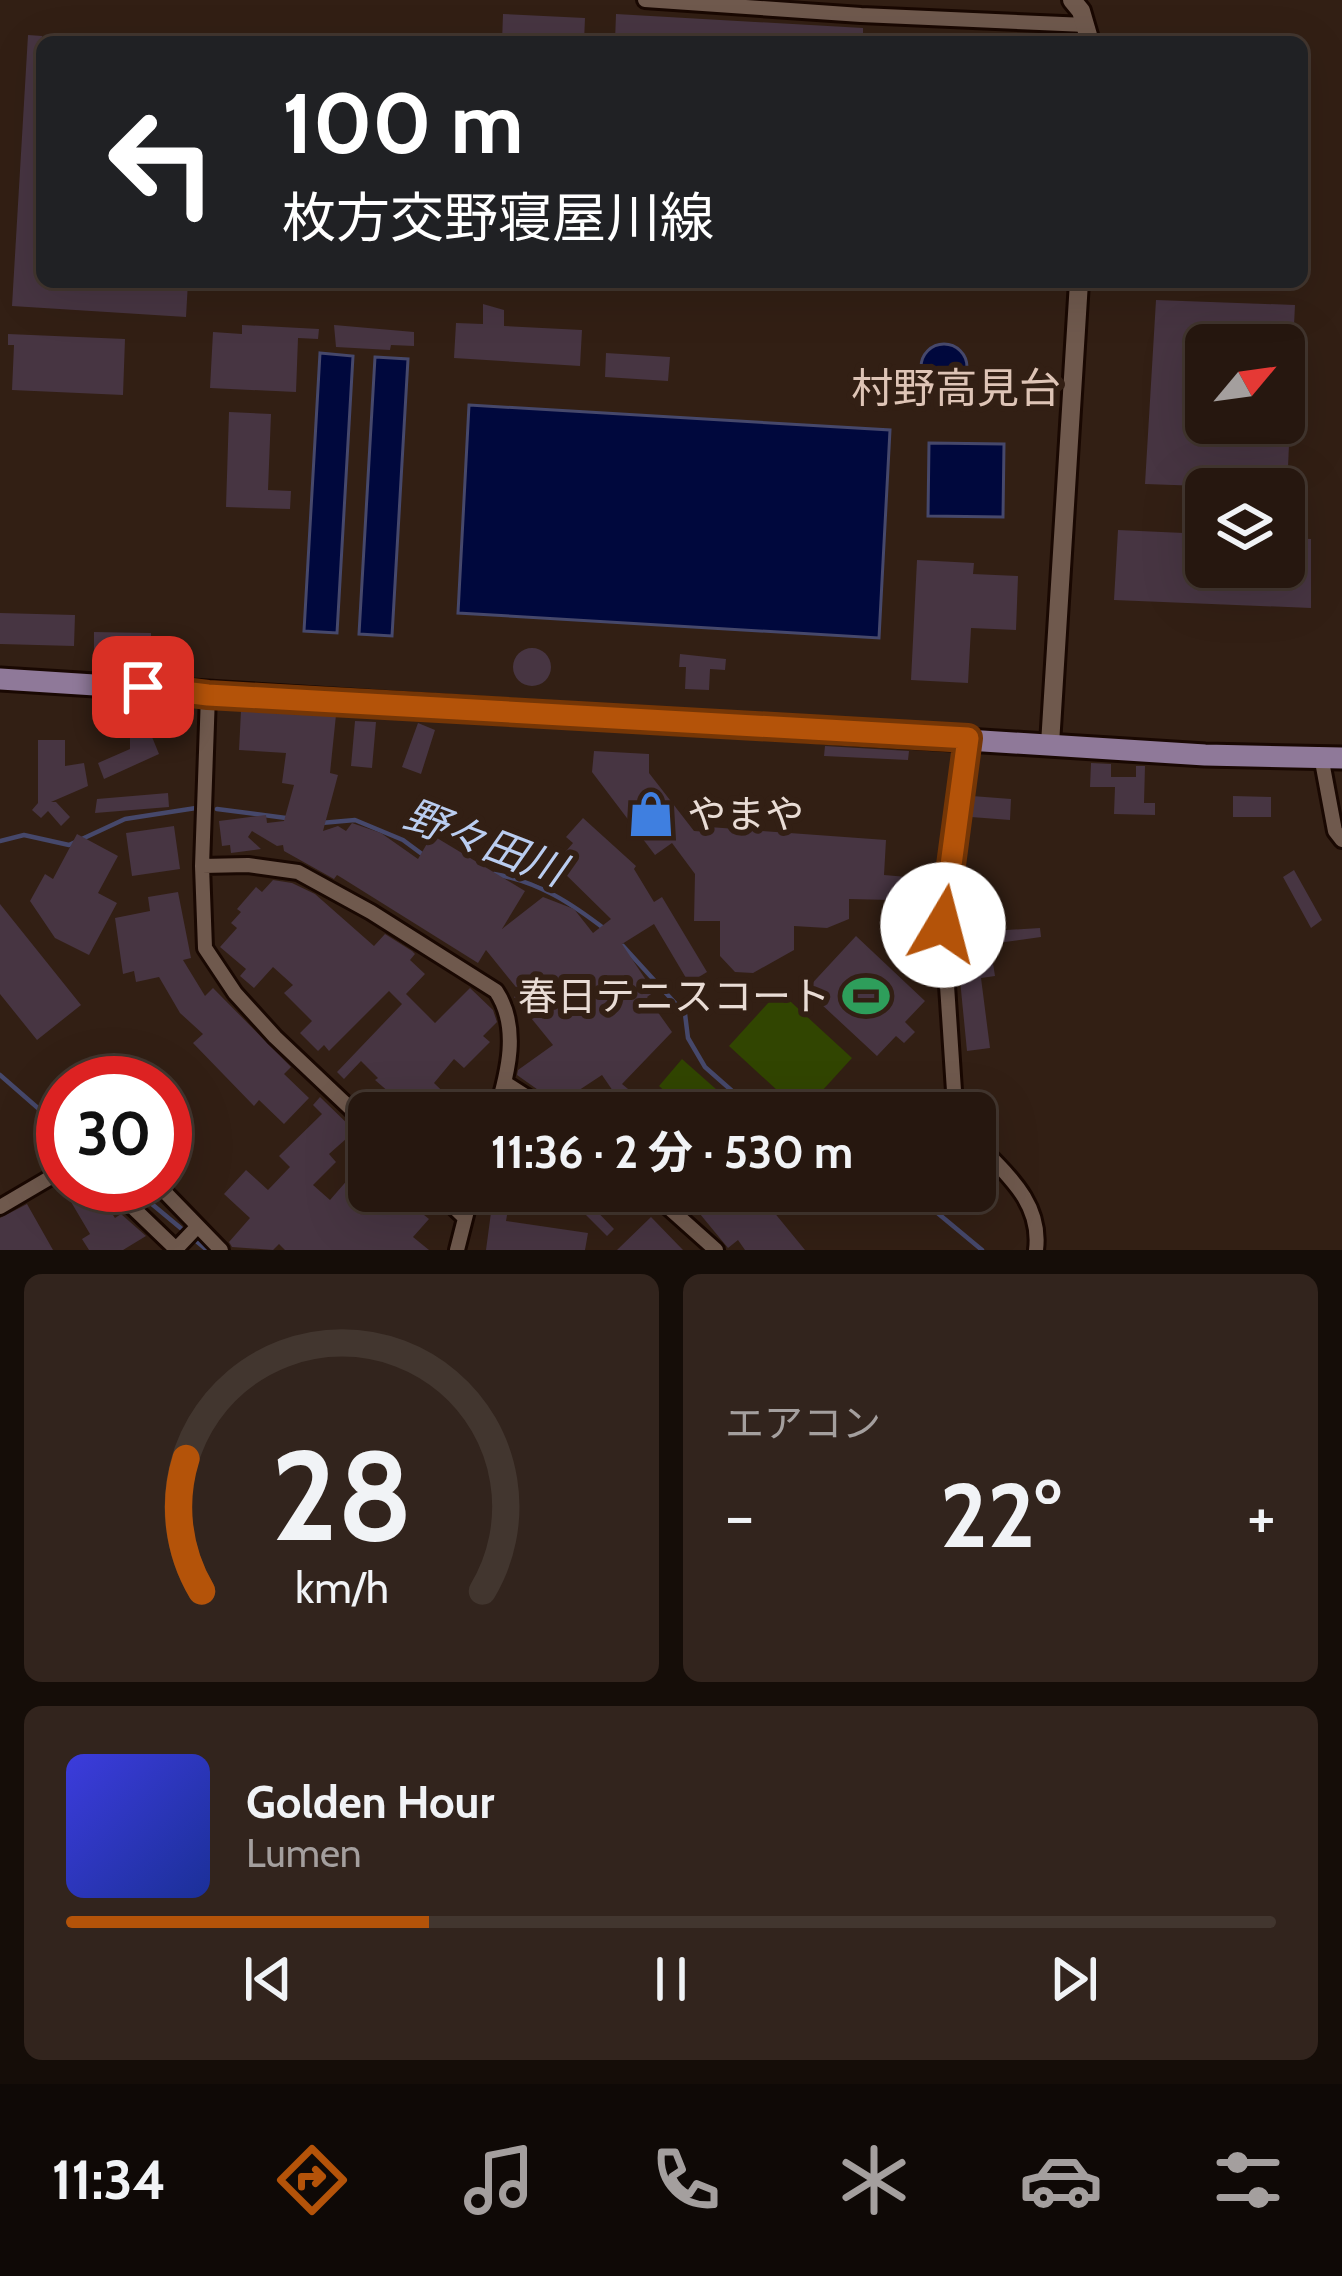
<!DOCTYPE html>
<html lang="ja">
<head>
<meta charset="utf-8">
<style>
	:root { --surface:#26170f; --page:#32241d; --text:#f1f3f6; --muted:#a49f9e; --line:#42362f; --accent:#b45309 }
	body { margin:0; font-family:Cabin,"Noto Sans JP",sans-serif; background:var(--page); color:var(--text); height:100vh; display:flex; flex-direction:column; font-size:45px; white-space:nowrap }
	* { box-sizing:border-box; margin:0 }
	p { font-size:39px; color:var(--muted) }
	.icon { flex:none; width:66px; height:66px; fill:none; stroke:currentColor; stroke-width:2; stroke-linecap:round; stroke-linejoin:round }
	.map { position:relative; height:1250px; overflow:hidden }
	.side { display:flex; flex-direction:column; gap:24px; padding:24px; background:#150d08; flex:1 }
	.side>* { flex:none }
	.hud { position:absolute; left:36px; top:36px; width:1272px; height:252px; border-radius:18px; box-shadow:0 12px 48px #0002,0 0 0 3px var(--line); background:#202124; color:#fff; overflow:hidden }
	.needle { width:78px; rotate:61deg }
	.tools { position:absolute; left:1185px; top:324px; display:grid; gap:24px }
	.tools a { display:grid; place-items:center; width:120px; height:120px; border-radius:18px; background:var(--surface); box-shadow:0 12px 48px #0002,0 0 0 3px var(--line); font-size:60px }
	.speed { position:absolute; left:36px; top:1056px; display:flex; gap:24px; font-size:60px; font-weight:700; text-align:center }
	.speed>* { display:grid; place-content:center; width:156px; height:156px; border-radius:50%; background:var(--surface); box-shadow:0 12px 48px #0002,0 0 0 3px var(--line); line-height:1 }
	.speed .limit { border:18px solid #d22; background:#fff; color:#111 }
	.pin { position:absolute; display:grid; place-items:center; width:102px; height:102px; color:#fff; margin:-51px; border-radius:24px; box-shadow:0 6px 18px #0006 }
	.me { position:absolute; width:132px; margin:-66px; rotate:8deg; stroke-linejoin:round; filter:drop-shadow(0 0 9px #0008) }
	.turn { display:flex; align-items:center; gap:42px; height:252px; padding:0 48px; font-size:54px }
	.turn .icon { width:156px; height:156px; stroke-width:2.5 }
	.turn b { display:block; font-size:84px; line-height:102px }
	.big { font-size:90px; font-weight:700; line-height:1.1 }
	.side .tile { flex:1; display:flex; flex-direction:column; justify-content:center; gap:18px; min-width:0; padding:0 42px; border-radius:18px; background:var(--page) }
	.side .dial { align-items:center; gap:0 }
	.dial svg { height:312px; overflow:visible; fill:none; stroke:var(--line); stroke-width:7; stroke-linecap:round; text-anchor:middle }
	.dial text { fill:var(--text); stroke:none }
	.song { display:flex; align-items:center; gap:36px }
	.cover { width:144px; height:144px; border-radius:18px; background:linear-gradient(135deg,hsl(240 70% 55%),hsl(230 70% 35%)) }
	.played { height:12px; border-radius:6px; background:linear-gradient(90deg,var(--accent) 30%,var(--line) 30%) }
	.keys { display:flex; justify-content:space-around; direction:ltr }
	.heat { display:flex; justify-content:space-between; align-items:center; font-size:66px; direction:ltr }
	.side .tiles { flex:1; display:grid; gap:24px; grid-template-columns:1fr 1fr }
	.tile:last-child { grid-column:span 2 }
	.trip { position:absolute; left:348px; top:1092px; width:648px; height:120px; border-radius:18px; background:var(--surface); box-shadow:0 12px 48px #0002,0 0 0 3px var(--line); font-weight:700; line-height:120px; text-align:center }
	.dock { display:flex; height:192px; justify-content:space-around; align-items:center; background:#0f0906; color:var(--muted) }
	.dock .icon { width:84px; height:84px }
	.dock .current { color:var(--accent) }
	.dock b { font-size:54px; color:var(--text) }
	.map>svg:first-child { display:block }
	.green { fill:#314501 }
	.water { fill:#00083d; stroke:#46486b; stroke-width:3 }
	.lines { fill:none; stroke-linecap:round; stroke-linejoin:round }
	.stream { stroke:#46486b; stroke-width:4.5 }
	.building { fill:#473542 }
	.street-casing { stroke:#190802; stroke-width:20 }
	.secondary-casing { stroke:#190802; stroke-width:24 }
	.primary-casing { stroke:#190802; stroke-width:27 }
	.street { stroke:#6f594d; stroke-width:14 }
	.secondary { stroke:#6f594d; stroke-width:18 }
	.primary { stroke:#8f7999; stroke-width:21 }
	.route-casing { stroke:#753606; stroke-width:30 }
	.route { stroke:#b45309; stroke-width:21 }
	.labels { text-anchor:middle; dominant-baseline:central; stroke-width:12; stroke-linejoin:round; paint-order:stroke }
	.poi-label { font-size:39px; fill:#e9dcd5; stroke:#321f14; text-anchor:start }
	.neighbourhood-label { font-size:42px; fill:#dec4b6; stroke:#321f14 }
	.water-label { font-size:42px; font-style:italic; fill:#bacdf0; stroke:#321f14 }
</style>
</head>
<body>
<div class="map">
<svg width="1342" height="1250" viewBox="0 0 1342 1250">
	<rect width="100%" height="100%" fill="#321f14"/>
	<path class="green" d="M779 991 852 1058 811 1103H791L729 1046Z
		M682 1059 743 1113H689L659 1086Z"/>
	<path class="water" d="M921 367a23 23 0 1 1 46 0a23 23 0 1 1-46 0Z
		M320 353 353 356 337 633 304 631Z
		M375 357 408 359 392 636 359 634Z
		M469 405 890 430 879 638 458 613Z
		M929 443 1004 444 1003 517 928 516Z"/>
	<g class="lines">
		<path class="stream" d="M217 809 286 818
			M321 823 355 820 403 840 426 857
			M0 841 24 835 69 845 125 819 196 808
			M494 874C539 882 571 903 606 930
			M623 946 685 1014 688 1038 705 1067 748 1105 786 1113
			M0 1075 63 1130
			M129 1185 207 1250
			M911 1191 982 1250"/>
	</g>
	<path class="building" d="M503 14 585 18 584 42H502Z
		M616 14 863 28V42L615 41Z
		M28 35 42 36V282H188L186 317 12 306Z
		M1156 300 1295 305 1293 345H1206V423H1290L1287 489 1145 484Z
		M483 304 504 310V326L582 330 580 366 454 358 456 323 483 324Z
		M242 325 319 329 318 339 298 338 296 392 210 388 213 332 242 334Z
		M334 325 414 332V346L391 345 390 350 336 347Z
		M8 334 125 339 123 395 12 390 14 345H8Z
		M606 353 670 357 668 381 605 377Z
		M229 412 271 414 268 490 291 491 290 509 226 507Z
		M1118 530 1206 534V567H1284V538L1311 539V608L1114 600Z
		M917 560 974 563 973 574 1018 576 1016 630 971 628 968 683 911 680Z
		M0 613 75 615 74 646 0 644Z
		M94 632 151 633V655L107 654V660L94 659Z
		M513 667a19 19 0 1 1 38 0a19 19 0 1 1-38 0Z
		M680 654 726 659 725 670 710 669 709 690 685 689 686 667H679Z
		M241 711 336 715 330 773 338 775 323 831 338 826 346 831 352 823 381 833 418 859 432 835 525 891 502 929 543 897 574 909 593 933 611 919 555 864 573 843 566 837 583 818 636 866 634 869 654 902 662 897 707 972 689 983 654 924 622 944 654 992 647 997 672 1032 622 1084 657 1113H592L615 1094 602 1075 558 1104 517 1075 518 1070 553 1045 514 997 520 992 486 950 478 963 342 878 337 875 334 879 284 851 283 845 277 846 252 831 248 837 261 849 231 853 230 845 222 846 219 821 266 815 267 823 284 821 294 785 282 783 286 753 239 750Z
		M355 721 376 722 372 768 351 766Z
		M418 723 435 730 421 774 402 767Z
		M130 732H150L159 754 104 779 98 763 130 749Z
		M38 740H65V766L84 763 88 786 51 802H56L70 817 61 826 48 811 41 818 32 810 38 803Z
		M825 746 909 751 908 760 824 756Z
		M594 751 649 754V773L694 831 709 832V827L886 840 884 875 930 879 928 908 901 907V910L891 911V900L849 899V919L827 928 794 926V950L753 973 735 972 720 956V921H694L695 874 672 843 655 855 592 772Z
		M1091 763 1111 764V777H1136V766H1145L1144 803H1155V815L1114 814 1115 787H1090Z
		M168 793 169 807 95 813 97 799Z
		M972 796 1011 799 1010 820 971 817Z
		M1233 796 1271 797V817H1233Z
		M174 826 180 869 132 876 126 833Z
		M77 834 118 856 98 893 117 903 89 955 55 938 30 901 45 874 53 879Z
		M1294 870 1322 920 1311 928 1283 877Z
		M273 880 292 883 315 894 374 946 385 934 412 951 415 954 410 960 425 974 406 994 435 1023 470 988 493 1010 497 1022 483 1036 490 1042 464 1068 454 1059 434 1083 465 1113H413L375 1080 378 1078 361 1061 344 1079 337 1072 402 1004 389 991 329 1051 324 1045 318 1051 300 1033 312 1021 284 993 293 985 273 967 254 988 240 976 246 969 220 947 237 928 231 923 241 912 237 909 256 887 262 892Z
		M178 892 191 958 183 960 205 996 213 988 291 1067 284 1074 309 1098 284 1124 259 1100 254 1106 193 1043 203 1034 180 1013 159 977 136 982 134 971 123 974 115 918 150 911 148 897Z
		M0 904 81 1005 37 1040 0 994Z
		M974 926 975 932 1040 928 1041 937 990 944 995 976 981 978 990 1048 967 1051 955 929Z
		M856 936 925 1001 905 1022 915 1032 904 1043 896 1036 877 1056 806 990Z
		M320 1097 355 1131 329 1154 336 1162 313 1185 330 1200 363 1162 369 1168V1191H418L408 1202 429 1219 413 1237 429 1250H285L279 1244 273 1250 232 1247 229 1242 250 1218 224 1194 246 1170 268 1190 290 1167 279 1156 322 1114 313 1105Z
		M61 1185H93L115 1218 121 1214 146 1236 123 1250H89L82 1239 90 1234Z
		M487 1191H536L533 1204 510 1198 506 1221 588 1233 585 1250H486L492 1205 484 1203Z
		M556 1191H593L584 1198 614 1229 607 1236 576 1205 570 1209Z
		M674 1191H775L784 1202 773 1211 805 1250H745L738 1240 728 1248 700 1214Z
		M27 1204 53 1250H0V1218Z
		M651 1217 683 1250H617Z"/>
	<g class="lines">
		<defs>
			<path id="street" d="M645 0 861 15 1086 25
				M208 695 202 866 205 948 235 993 275 1037 369 1126
				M1321 756 1335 831 1342 840
				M202 866 248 865 298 872 371 912 496 991C520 1027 508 1073 496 1113
				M505 1083 552 1113
				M958 1113 955 1106 943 925 968 738
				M975 1141C1006 1174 1042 1202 1036 1250
				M104 1185 125 1200 141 1185
				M158 1185 221 1250
				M437 1191 464 1217
				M650 1191 716 1250
				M125 1200 176 1249 197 1227
				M0 1207 63 1170
				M457 1250 472 1191"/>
			<path id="secondary" d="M1072 0 1081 11 1090 42
				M1050 744 1079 282"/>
			<path id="primary" d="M0 679 1205 755 1342 758"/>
		</defs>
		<use href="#street" class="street-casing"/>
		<use href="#secondary" class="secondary-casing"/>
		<use href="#primary" class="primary-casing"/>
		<use href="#street" class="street"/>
		<use href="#secondary" class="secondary"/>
		<use href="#primary" class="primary"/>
	</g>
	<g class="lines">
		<defs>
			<path id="route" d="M143 687 208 695 968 738 943 925"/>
		</defs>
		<use href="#route" class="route-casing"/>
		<use href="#route" class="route"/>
	</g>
	<defs>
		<symbol id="shop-bare" viewBox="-9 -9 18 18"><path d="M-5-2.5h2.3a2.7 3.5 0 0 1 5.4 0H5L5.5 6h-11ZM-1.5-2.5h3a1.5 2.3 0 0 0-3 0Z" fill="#3f7fe0" stroke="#321f14" stroke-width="2.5" paint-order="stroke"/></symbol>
		<symbol id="stadium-bare" viewBox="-9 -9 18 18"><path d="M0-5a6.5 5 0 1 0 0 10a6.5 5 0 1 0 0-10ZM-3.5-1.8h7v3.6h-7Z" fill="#2e9e5b" stroke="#321f14" stroke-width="2.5" paint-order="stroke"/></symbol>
	</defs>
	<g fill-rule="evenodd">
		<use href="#shop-bare" x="618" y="781" width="66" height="66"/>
		<use href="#stadium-bare" x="833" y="963" width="66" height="66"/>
	</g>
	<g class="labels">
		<g class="poi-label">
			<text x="687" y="814">やまや</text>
			<text x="830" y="996" text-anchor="end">春日テニスコート</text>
		</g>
		<g class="neighbourhood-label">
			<text x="956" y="388">村野高見台</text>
		</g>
		<g class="water-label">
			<text transform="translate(485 842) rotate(21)">野々田川</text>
		</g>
	</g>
</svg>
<div class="tools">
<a><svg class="needle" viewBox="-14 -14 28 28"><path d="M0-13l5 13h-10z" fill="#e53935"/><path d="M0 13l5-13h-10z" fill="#a49f9e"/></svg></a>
<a><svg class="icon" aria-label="layers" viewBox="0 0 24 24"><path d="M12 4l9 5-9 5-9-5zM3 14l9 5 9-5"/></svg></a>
</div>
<div class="speed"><div class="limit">30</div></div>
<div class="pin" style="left:143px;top:687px;background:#d93025"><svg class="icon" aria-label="arrive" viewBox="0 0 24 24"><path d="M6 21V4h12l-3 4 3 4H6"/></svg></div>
<svg class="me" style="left:943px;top:925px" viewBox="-20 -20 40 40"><circle r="19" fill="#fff"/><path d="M0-13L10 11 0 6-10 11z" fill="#b45309"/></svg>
<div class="trip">11:36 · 2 分 · 530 m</div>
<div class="hud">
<div class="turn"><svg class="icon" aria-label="left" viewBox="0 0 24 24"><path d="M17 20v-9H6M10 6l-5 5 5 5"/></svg><div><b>100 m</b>枚方交野寝屋川線</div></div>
</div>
</div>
<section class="side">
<div class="tiles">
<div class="tile dial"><svg viewBox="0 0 100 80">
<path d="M14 69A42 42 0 1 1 86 69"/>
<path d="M14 69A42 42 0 0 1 10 35" stroke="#b45309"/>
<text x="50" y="56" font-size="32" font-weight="700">28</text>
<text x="50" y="72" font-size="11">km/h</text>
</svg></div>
<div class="tile"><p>エアコン</p>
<div class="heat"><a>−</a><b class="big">22°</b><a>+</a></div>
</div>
<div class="tile">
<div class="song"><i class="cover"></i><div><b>Golden Hour</b><p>Lumen</p></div></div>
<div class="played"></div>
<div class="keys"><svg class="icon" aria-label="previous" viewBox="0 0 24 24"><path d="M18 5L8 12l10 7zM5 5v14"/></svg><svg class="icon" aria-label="pause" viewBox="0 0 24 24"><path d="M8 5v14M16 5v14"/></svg><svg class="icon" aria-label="next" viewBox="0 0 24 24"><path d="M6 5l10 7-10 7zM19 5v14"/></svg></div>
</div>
</div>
</section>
<nav class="dock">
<b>11:34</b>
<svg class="icon current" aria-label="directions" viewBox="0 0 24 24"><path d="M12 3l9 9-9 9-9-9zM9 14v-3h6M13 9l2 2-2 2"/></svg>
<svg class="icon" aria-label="music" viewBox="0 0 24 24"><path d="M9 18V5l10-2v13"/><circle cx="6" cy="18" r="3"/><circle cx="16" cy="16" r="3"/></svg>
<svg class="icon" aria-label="phone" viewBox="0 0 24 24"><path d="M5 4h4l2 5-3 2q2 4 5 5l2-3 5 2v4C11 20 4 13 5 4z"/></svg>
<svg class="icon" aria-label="climate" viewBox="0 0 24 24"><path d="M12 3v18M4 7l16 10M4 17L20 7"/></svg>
<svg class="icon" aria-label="car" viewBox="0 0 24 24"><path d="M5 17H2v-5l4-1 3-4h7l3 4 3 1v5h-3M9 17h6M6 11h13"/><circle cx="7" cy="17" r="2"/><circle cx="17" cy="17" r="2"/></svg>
<svg class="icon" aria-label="filters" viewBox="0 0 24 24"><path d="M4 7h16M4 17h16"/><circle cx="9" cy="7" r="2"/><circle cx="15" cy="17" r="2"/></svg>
</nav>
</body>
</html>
